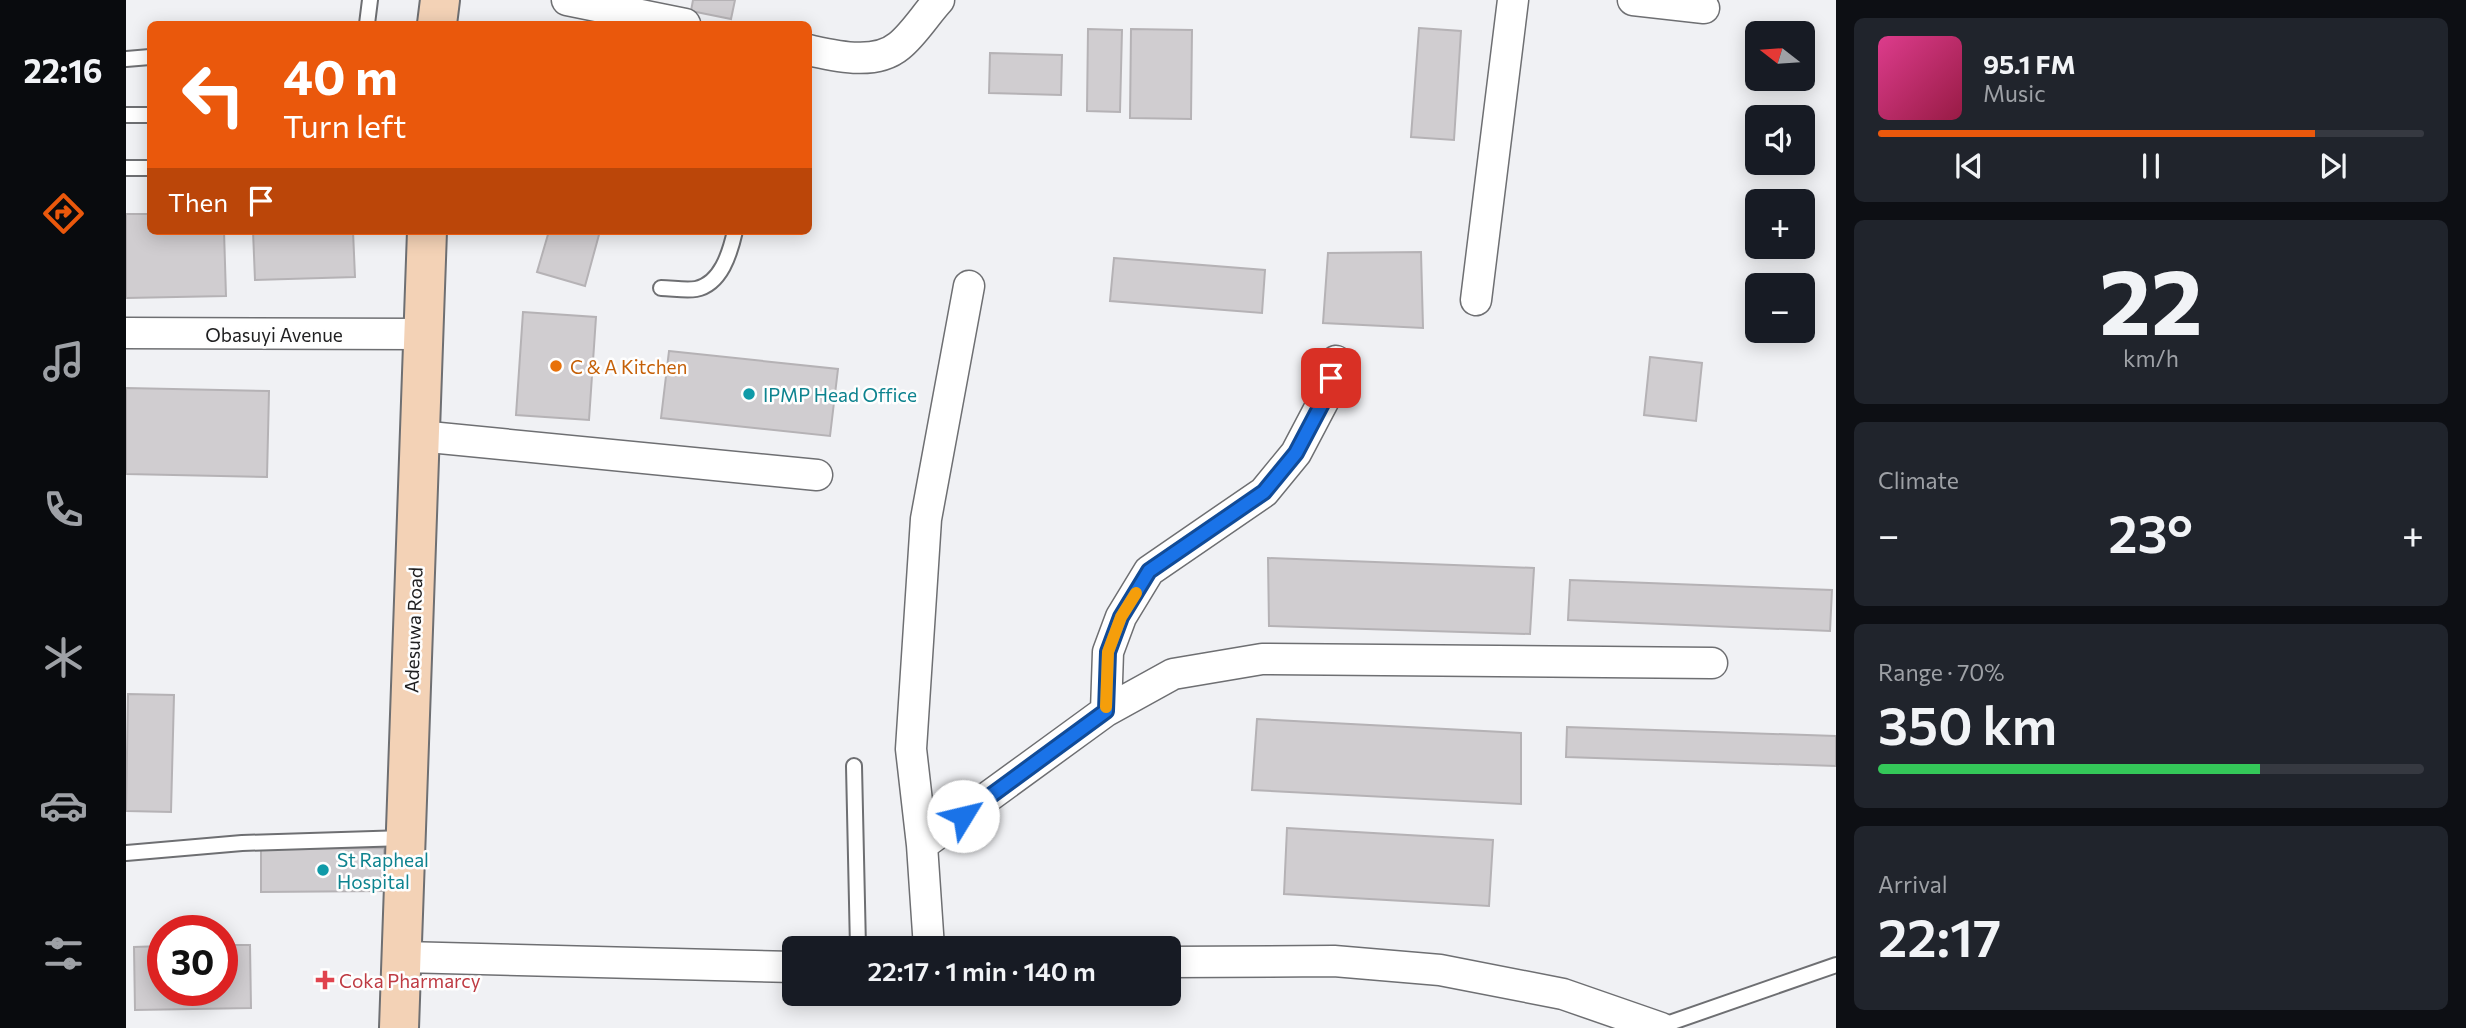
<!DOCTYPE html>
<html lang="en">
<head>
<meta charset="utf-8">
<style>
	:root { --surface:#171b24; --page:#20242c; --text:#f1f3f6; --muted:#9ea1a6; --line:#363941; --accent:#ea580c }
	body { margin:0; font-family:Commissioner,sans-serif; background:var(--page); color:var(--text); height:100vh; display:flex; flex-direction:column; font-size:26px; white-space:nowrap }
	* { box-sizing:border-box; margin:0 }
	p { font-size:23px; color:var(--muted) }
	.icon { flex:none; width:38px; height:38px; fill:none; stroke:currentColor; stroke-width:2; stroke-linecap:round; stroke-linejoin:round }
	.map { position:relative; flex:1; overflow:hidden }
	.side { display:flex; flex-direction:column; gap:18px; padding:18px; background:#0d0f14; width:630px }
	.side>* { flex:none }
	.top-card { position:absolute; left:21px; top:21px; width:665px; height:214px; border-radius:10px; box-shadow:0 4px 18px #0003; background:#ea580c; color:#fff; overflow:hidden }
	.needle { width:46px; rotate:287deg }
	.buttons { position:absolute; left:1619px; top:21px; display:grid; gap:14px }
	.buttons a { display:grid; place-items:center; width:70px; height:70px; border-radius:10px; background:var(--surface); box-shadow:0 4px 18px #0003; font-size:35px }
	.speed { position:absolute; left:21px; top:915px; display:flex; gap:14px; font-size:35px; font-weight:700; text-align:center }
	.speed>* { display:grid; place-content:center; width:91px; height:91px; border-radius:50%; background:var(--surface); box-shadow:0 4px 18px #0003; line-height:1 }
	.speed .limit { border:10px solid #d22; background:#fff; color:#111 }
	.pin { position:absolute; display:grid; place-items:center; width:60px; height:60px; color:#fff; margin:-30px; border-radius:14px; box-shadow:0 4px 10px #0006 }
	.me { position:absolute; width:77px; margin:-38px; rotate:54deg; stroke-linejoin:round; filter:drop-shadow(0 0 5px #0008) }
	.turn { display:flex; align-items:center; gap:24px; height:147px; padding:0 21px; font-size:32px }
	.turn .icon { width:91px; height:91px; stroke-width:2.5 }
	.turn b { display:block; font-size:49px; line-height:60px }
	.then { display:flex; align-items:center; height:66px; padding:0 21px; background:#0003; gap:14px; font-size:26px }
	.big { font-size:52px; font-weight:600; line-height:1.1 }
	.side .card { flex:1; display:flex; flex-direction:column; justify-content:center; gap:10px; min-width:0; padding:0 24px; border-radius:10px; background:var(--page) }
	.side .dial { align-items:center; gap:0 }
	.dial b { font-size:91px; line-height:1 }
	.song { display:flex; align-items:center; gap:21px }
	.cover { width:84px; height:84px; border-radius:10px; background:linear-gradient(135deg,hsl(330 70% 55%),hsl(340 70% 35%)) }
	.played { height:7px; border-radius:4px; background:linear-gradient(90deg,var(--accent) 80%,var(--line) 80%) }
	.keys { display:flex; justify-content:space-around; direction:ltr }
	.heat { display:flex; justify-content:space-between; align-items:center; font-size:38px; direction:ltr }
	.charge { height:10px; border-radius:5px; background:linear-gradient(90deg,#34c759 70%,var(--line) 0) }
	.trip { position:absolute; left:656px; top:936px; width:399px; height:70px; border-radius:10px; background:var(--surface); box-shadow:0 4px 18px #0003; font-weight:600; line-height:70px; text-align:center }
	main { display:flex; flex:1; min-height:0 }
	.tab-bar { display:flex; flex-direction:column; width:126px; justify-content:space-around; align-items:center; background:#090b0e; color:var(--muted) }
	.tab-bar .icon { width:49px; height:49px }
	.tab-bar .selected { color:var(--accent) }
	.tab-bar b { font-size:32px; color:var(--text) }
	.map>svg:first-child { display:block }
	.building { fill:#d0cdd0; stroke:#b5b2b5; stroke-width:2 }
	.lines { fill:none; stroke-linecap:round; stroke-linejoin:round }
	.lane-casing { stroke:#6e6f72; stroke-width:18 }
	.street-casing { stroke:#6e6f72; stroke-width:33 }
	.secondary-casing { stroke:#6e6f72; stroke-width:42 }
	.lane { stroke:#fff; stroke-width:14 }
	.street { stroke:#fff; stroke-width:30 }
	.secondary { stroke:#f3d2b6; stroke-width:38 }
	.route-casing { stroke:#114b97; stroke-width:18 }
	.route { stroke:#1a73e8; stroke-width:12 }
	.slow { stroke:#f59e0b; stroke-width:12 }
	.food-dot { fill:#e8710a; stroke:#fefefe; stroke-width:2.5 }
	.culture-dot { fill:#0f9aa8; stroke:#fefefe; stroke-width:2.5 }
	.health-dot { fill:#e0444e; stroke:#fefefe; stroke-width:2.5 }
	.labels { text-anchor:middle; dominant-baseline:central; stroke-width:5; stroke-linejoin:round; paint-order:stroke }
	.street-label { font-size:19px; fill:#202021; stroke:#fefefe }
	.food-label { font-size:19px; fill:#c56008; stroke:#fefefe; text-anchor:start }
	.culture-label { font-size:19px; fill:#0d838f; stroke:#fefefe; text-anchor:start }
	.health-label { font-size:19px; fill:#be3a42; stroke:#fefefe; text-anchor:start }
</style>
</head>
<body>
<main>
<nav class="tab-bar">
<b>22:16</b>
<svg class="icon selected" aria-label="directions" viewBox="0 0 24 24"><path d="M12 3l9 9-9 9-9-9zM9 14v-3h6M13 9l2 2-2 2"/></svg>
<svg class="icon" aria-label="music" viewBox="0 0 24 24"><path d="M9 18V5l10-2v13"/><circle cx="6" cy="18" r="3"/><circle cx="16" cy="16" r="3"/></svg>
<svg class="icon" aria-label="phone" viewBox="0 0 24 24"><path d="M5 4h4l2 5-3 2q2 4 5 5l2-3 5 2v4C11 20 4 13 5 4z"/></svg>
<svg class="icon" aria-label="climate" viewBox="0 0 24 24"><path d="M12 3v18M4 7l16 10M4 17L20 7"/></svg>
<svg class="icon" aria-label="car" viewBox="0 0 24 24"><path d="M5 17H2v-5l4-1 3-4h7l3 4 3 1v5h-3M9 17h6M6 11h13"/><circle cx="7" cy="17" r="2"/><circle cx="17" cy="17" r="2"/></svg>
<svg class="icon" aria-label="filters" viewBox="0 0 24 24"><path d="M4 7h16M4 17h16"/><circle cx="9" cy="7" r="2"/><circle cx="15" cy="17" r="2"/></svg>
</nav>
<div class="map">
<svg width="1710" height="1028" viewBox="0 0 1710 1028">
	<rect width="100%" height="100%" fill="#f0f1f4"/>
	<path class="building" d="M567 0H609L605 19 565 11Z
		M1293 28 1335 31 1328 140 1285 137Z
		M962 29 996 30 994 112 961 111Z
		M1005 29 1066 30 1065 119 1004 118Z
		M864 53 936 55 935 95 863 93Z
		M0 214H24V231H98L100 296 0 298Z
		M127 231H227L229 277 129 280Z
		M423 231H474L459 286 411 272Z
		M1295 252 1297 328 1197 323 1202 253Z
		M988 258 1139 270 1136 313 984 301Z
		M397 312 470 317 463 420 390 415Z
		M543 351 712 369 704 436 535 418Z
		M1524 357 1576 363 1570 421 1518 415Z
		M0 388 143 391 141 477 0 474Z
		M1142 558 1408 568 1404 634 1143 626Z
		M1444 580 1706 590 1704 631 1442 620Z
		M2 694 48 695 45 812 0 811Z
		M1131 719 1395 733V804L1126 790Z
		M1441 727 1710 736V766L1440 757Z
		M1161 828 1367 840 1363 906 1158 894Z
		M258 848V891L135 892V849Z
		M96 945H124L125 1008 9 1010 8 947 37 946V990H96Z"/>
	<g class="lines">
		<defs>
			<path id="lane" d="M241 24 244 0
				M0 59 24 57
				M0 115H24
				M0 168H24
				M535 288C546 288 559 291 570 289 595 284 604 253 609 231
				M728 766 732 948
				M0 853 116 843 279 838
				M1532 1027 1710 965"/>
			<path id="street" d="M441 0 559 24
				M1507 0 1578 8
				M682 50C710 56 749 66 773 46 788 34 800 14 813 0
				M1350 300 1387 0
				M0 333 296 334
				M293 436 691 475
				M980 711 982 652 995 617 1023 571 1138 492 1170 453 1200 396 1210 361
				M796 845 980 711 1047 674 1136 659 1586 663
				M803 948 796 845 785 749 800 519 843 286
				M277 957 668 967
				M1043 962 1208 961 1314 970 1437 994 1535 1028"/>
			<path id="secondary" d="M311 24 314 0
				M273 1028 301 231"/>
		</defs>
		<use href="#lane" class="lane-casing"/>
		<use href="#street" class="street-casing"/>
		<use href="#secondary" class="secondary-casing"/>
		<use href="#lane" class="lane"/>
		<use href="#street" class="street"/>
		<use href="#secondary" class="secondary"/>
	</g>
	<g class="lines">
		<defs>
			<path id="route" d="M837 816 980 711 982 652 995 617 1023 571 1138 492 1170 453 1200 396 1205 378"/>
		</defs>
		<use href="#route" class="route-casing"/>
		<use href="#route" class="route"/>
		<path class="slow" d="M980 707 982 652 995 617 1010 593"/>
	</g>
	<circle class="food-dot" cx="430" cy="366" r="7"/>
	<g class="culture-dot">
		<circle cx="623" cy="394" r="7"/>
		<circle cx="197" cy="870" r="7"/>
	</g>
	<path class="health-dot" d="M195.5 969.5h7v7h7v7h-7v7h-7v-7h-7v-7h7z"/>
	<g class="labels">
		<g class="street-label">
			<text x="148" y="334">Obasuyi Avenue</text>
			<text transform="translate(287 630) rotate(-88)">Adesuwa Road</text>
		</g>
		<g class="food-label">
			<text x="444" y="366">C &amp; A Kitchen</text>
		</g>
		<g class="culture-label">
			<text x="637" y="394">IPMP Head Office</text>
			<text x="211" y="859">St Rapheal<tspan x="211" dy="22">Hospital</tspan></text>
		</g>
		<g class="health-label">
			<text x="213" y="980">Coka Pharmarcy</text>
		</g>
	</g>
</svg>
<div class="buttons">
<a><svg class="needle" viewBox="-14 -14 28 28"><path d="M0-13l5 13h-10z" fill="#e53935"/><path d="M0 13l5-13h-10z" fill="#9ea1a6"/></svg></a>
<a><svg class="icon" aria-label="sound" viewBox="0 0 24 24"><path d="M4 9h4l5-4v14l-5-4H4zM17 9q2 3 0 6"/></svg></a>
<a>+</a>
<a>−</a>
</div>
<div class="speed"><div class="limit">30</div></div>
<div class="pin" style="left:1205px;top:378px;background:#d93025"><svg class="icon" aria-label="arrive" viewBox="0 0 24 24"><path d="M6 21V4h12l-3 4 3 4H6"/></svg></div>
<svg class="me" style="left:837px;top:816px" viewBox="-20 -20 40 40"><circle r="19" fill="#fff"/><path d="M0-13L10 11 0 6-10 11z" fill="#1a73e8"/></svg>
<div class="trip">22:17 · 1 min · 140 m</div>
<div class="top-card">
<div class="turn"><svg class="icon" aria-label="left" viewBox="0 0 24 24"><path d="M17 20v-9H6M10 6l-5 5 5 5"/></svg><div><b>40 m</b>Turn left</div></div>
<div class="then">Then<svg class="icon" aria-label="arrive" viewBox="0 0 24 24"><path d="M6 21V4h12l-3 4 3 4H6"/></svg></div>
</div>
</div>
<section class="side">
<div class="card">
<div class="song"><i class="cover"></i><div><b>95.1 FM</b><p>Music</p></div></div>
<div class="played"></div>
<div class="keys"><svg class="icon" aria-label="previous" viewBox="0 0 24 24"><path d="M18 5L8 12l10 7zM5 5v14"/></svg><svg class="icon" aria-label="pause" viewBox="0 0 24 24"><path d="M8 5v14M16 5v14"/></svg><svg class="icon" aria-label="next" viewBox="0 0 24 24"><path d="M6 5l10 7-10 7zM19 5v14"/></svg></div>
</div>
<div class="card dial"><b>22</b><p>km/h</p></div>
<div class="card"><p>Climate</p>
<div class="heat"><a>−</a><b class="big">23°</b><a>+</a></div>
</div>
<div class="card"><p>Range · 70%</p><b class="big">350 km</b><div class="charge"></div></div>
<div class="card"><p>Arrival</p><b class="big">22:17</b></div>
</section>
</main>
</body>
</html>
